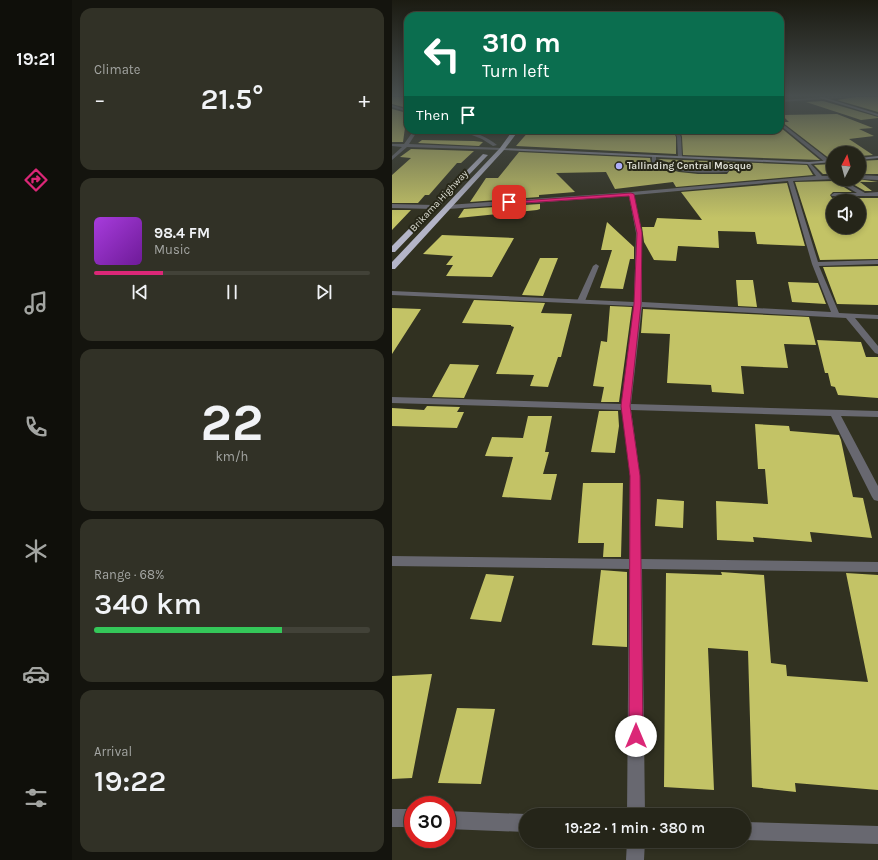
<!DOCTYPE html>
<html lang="en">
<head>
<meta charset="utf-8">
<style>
	:root { --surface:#252519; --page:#313126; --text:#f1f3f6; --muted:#a3a5a2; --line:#424238; --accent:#db2777 }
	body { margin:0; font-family:Karla,sans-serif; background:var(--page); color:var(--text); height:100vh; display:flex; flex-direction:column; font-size:15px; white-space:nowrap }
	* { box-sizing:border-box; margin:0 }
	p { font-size:13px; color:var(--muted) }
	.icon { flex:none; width:22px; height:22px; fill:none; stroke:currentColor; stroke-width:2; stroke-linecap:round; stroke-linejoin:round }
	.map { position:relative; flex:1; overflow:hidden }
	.panel { display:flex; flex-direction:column; gap:8px; padding:8px; background:#14140e; width:320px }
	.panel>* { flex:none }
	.top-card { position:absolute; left:12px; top:12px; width:380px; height:122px; border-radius:12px; box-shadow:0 2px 6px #0003,0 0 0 1px var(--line); background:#0b6e4f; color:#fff; overflow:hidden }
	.needle { width:26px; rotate:6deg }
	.controls { position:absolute; left:434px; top:146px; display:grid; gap:8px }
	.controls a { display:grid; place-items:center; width:40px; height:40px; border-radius:50%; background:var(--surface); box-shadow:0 2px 6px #0003,0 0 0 1px var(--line); font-size:20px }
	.speed { position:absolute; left:12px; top:796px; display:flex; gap:8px; font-size:20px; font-weight:700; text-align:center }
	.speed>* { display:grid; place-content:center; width:52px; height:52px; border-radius:50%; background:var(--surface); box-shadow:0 2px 6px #0003,0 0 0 1px var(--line); line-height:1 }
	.speed .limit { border:6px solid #d22; background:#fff; color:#111 }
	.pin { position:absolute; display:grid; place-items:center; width:34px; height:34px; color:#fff; margin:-17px; border-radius:8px; box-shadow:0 2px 6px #0006 }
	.me { position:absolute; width:44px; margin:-22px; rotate:0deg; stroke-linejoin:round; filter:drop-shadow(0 0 3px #0008) }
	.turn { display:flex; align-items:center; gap:14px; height:84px; padding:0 12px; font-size:18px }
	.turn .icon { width:52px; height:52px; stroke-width:2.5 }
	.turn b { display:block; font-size:28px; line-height:34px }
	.then { display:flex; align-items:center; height:38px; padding:0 12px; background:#0003; gap:8px; font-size:15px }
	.big { font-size:30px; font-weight:600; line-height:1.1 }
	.panel .tile { flex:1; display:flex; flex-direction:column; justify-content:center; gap:6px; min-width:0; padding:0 14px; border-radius:12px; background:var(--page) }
	.panel .dial { align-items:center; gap:0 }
	.dial b { font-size:52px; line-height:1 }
	.song { display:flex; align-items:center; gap:12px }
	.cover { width:48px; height:48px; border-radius:6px; background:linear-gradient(135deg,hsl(280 70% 55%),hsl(280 70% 35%)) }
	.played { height:4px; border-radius:2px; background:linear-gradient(90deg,var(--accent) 25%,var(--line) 25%) }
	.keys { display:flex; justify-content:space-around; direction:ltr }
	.heat { display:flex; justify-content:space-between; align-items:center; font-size:22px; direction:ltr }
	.charge { height:6px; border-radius:3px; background:linear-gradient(90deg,#34c759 68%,var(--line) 0) }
	.trip { position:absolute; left:127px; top:808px; width:232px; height:40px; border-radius:20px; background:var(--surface); box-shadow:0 2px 6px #0003,0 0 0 1px var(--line); font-weight:600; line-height:40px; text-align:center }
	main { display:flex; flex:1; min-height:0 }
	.menu { display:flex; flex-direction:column; width:72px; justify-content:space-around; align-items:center; background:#0f0f0a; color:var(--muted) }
	.menu .icon { width:28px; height:28px }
	.menu .selected { color:var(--accent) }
	.menu b { font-size:18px; color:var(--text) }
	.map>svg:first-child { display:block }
	.building { fill:#c3c366; fill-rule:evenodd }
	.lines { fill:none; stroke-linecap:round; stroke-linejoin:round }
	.lane { fill:#686870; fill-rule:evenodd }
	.street { fill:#686870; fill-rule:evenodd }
	.secondary { fill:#878794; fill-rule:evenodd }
	.highway { fill:#b4b5c8; fill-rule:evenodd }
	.route { fill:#db2777; stroke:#8e194d }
	.poi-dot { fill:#aeaefa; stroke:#272718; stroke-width:1.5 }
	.labels { text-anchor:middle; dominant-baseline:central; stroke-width:4; stroke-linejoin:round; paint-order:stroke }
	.far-poi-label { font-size:10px; font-weight:bold; fill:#dcddd3; stroke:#272718; text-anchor:start }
	.far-street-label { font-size:10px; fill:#dcddd3; stroke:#272718 }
</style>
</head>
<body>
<main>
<nav class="menu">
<b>19:21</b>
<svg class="icon selected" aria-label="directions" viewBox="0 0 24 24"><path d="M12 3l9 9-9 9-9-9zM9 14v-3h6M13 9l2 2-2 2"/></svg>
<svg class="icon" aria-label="music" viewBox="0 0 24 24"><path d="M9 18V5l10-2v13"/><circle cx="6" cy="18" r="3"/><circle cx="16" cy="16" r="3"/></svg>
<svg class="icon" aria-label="phone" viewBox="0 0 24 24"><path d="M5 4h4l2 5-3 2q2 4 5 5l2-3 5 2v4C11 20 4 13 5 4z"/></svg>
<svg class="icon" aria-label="climate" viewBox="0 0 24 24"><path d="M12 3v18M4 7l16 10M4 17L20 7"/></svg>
<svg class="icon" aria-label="car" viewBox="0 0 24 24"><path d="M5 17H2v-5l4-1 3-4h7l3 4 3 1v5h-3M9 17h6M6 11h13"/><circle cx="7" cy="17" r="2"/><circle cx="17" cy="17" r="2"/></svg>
<svg class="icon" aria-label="filters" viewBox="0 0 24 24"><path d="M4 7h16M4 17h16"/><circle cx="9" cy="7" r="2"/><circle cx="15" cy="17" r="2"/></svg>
</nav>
<section class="panel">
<div class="tile"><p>Climate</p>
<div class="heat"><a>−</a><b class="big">21.5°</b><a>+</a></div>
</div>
<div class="tile">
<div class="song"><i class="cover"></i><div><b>98.4 FM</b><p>Music</p></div></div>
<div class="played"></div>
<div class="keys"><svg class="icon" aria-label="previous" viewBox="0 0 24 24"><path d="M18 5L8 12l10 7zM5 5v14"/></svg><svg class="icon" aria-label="pause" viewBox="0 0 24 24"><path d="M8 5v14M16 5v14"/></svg><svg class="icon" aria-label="next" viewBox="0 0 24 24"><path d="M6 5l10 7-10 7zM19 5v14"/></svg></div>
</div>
<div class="tile dial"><b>22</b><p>km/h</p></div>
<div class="tile"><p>Range · 68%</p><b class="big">340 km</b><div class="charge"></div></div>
<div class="tile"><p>Arrival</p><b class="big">19:22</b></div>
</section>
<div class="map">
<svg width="486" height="860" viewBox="0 0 486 860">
	<rect width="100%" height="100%" fill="#313121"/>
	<path class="building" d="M0 97H16L15 108 0 104Z
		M463 97H486V112L445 100Z
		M431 101 486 117V118L469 120 414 102Z
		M0 109 15 113 11 142H0Z
		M445 114 481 128 467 129 482 136 457 139 481 155 467 156V153H441V159H438L390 122H397L390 115Z
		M388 127 428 160 291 155 290 137 288 130H388Z
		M138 130H281L284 137V154L124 146Z
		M30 140 82 141 91 142 87 146 26 143Z
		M19 149 82 151 69 163H65L37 195H33L26 203H0V175L19 158 8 157Z
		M127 152 258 158 259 163 269 167 287 172 306 174H335L338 170 335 168 290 167 266 159 415 165 421 175 284 187 281 182 223 189 214 172 164 173 183 192 147 195V197L78 202 94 178H106Z
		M486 160V174H467V161Z
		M441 164V174H431L422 165Z
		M452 179H466L486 182H468L480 191H473Z
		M442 181 460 192H441L438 195 440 198H486V259L428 260 403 182ZM441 201H467V227H441Z
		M395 183 413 246 365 244 363 232 326 231 327 248 286 246 284 261 262 260 252 242 250 227H262L265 218 310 220 289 192Z
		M148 204V209L145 210 66 218 72 209Z
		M0 210H19L0 230Z
		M215 222 242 247V259H238L231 289 208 288 220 250H209Z
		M50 235 122 238 100 277 54 276 61 265H54L61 256 31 254Z
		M148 258H166L151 296 130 295Z
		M486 266V305L445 304 431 267Z
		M344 280H361L365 307 346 306Z
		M396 282 426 283 434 304 400 302Z
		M82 300 153 303 149 313 180 314 169 357H166L156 387 138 386 142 375 104 374 122 327 119 326V325L70 323Z
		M218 306 240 307 227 402H209L212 387 201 386 209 341 215 342Z
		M0 308 29 309 0 354Z
		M251 309 417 317 424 345 392 344 396 368 349 366 352 394 320 392 319 385 275 383 278 334 249 333Z
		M425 340 469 342 474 357H486V398L446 395 443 387 439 386 436 373H433Z
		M58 364 87 365 72 398 40 397Z
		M35 406 68 407 65 412H72L65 428 0 426V408L32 410Z
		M207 411H226L227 426 223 453 199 452Z
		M136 416H160L153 452H157L151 474H165L159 500 110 497 121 457 93 456 100 437 131 438Z
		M363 424 397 426 398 431 447 435 449 440 461 497 471 498 480 538 418 532 420 542 361 537 362 542 325 540 324 501 376 504 373 469H366Z
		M191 483H231L229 557H211L212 543H186Z
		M265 499 292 501 291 528 263 526Z
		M209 570 235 572V647L200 645Z
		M329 572 372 575 379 663 394 665 395 676 476 682 454 573 486 575V790L403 783 404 792 360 787 356 651 316 648 322 790 272 787 274 573 330 575Z
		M94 574 122 576 109 622 78 619Z
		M40 674 20 778 0 779V676Z
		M65 708 103 709 89 784 46 783Z"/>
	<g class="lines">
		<path class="lane" d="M282 130H286L289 137 290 157 288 158 286 157 285 137Z
			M260 155H264V160C287 172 311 170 335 170L337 171 335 172C309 173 284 174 260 162Z
			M442 179H449L473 193 486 192V196H440L439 195 442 193H465Z
			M204 264 207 266 193 301 192 303H186L185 301 201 266Z"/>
		<path class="street" d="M437 97H462L388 102V100Z
			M0 105 16 110V112L0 107Z
			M388 122 437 160V162H433L388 125Z
			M22 130H26L17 144 110 148 112 149 110 150 15 147 0 160V156L10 147 0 146V144H12Z
			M67 130C80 130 95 137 105 145L101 146 90 139Z
			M417 162 430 176H441V179H443L401 181 426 262 486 260V264L427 266 447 313 486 315V319L463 318 486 346V354L483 353 454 318 250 307 239 404 486 411V417L449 416 486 486V501L482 500 480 497 439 416 239 410 248 476 249 559 486 562V572L250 569 253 815H235L237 569 0 566V556L237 559 238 476 230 410 0 403V397L230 404 242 306 0 295V291L242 302 244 233 237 196 56 209 53 207 56 205 239 192 424 176 415 163ZM396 181 420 264 439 312 250 302V233L242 195Z
			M467 175 486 176V180L467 179Z
			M0 204 42 205 45 207 42 209 0 208Z
			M0 809H21V827H0Z
			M55 811 134 814 136 815H134V832L55 829Z
			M352 822 486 826V844L352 840Z
			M235 841H253L252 860H234Z"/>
		<path class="secondary" d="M425 97H431L486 114V116Z
			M108 148 417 162 441 160V162L417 164 110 150Z
			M486 156V158L467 160V158Z"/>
		<path class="highway" d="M121 130H127L112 150 3 269H0V262L108 148Z
			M91 154 96 155 3 252H0V246Z"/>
	</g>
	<linearGradient id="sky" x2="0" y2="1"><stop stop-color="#1b1b12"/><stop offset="0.44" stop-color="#484e4e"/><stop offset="1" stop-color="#484e4e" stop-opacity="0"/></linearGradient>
	<rect width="486" height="218" fill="url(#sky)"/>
	<path class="route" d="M239 193 242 194 250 233 249 304 238 406 248 476 251 736 249 741 244 743 239 741 237 736 238 476 229 406 242 304 245 233 237 196 117 204 115 202Z"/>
	<circle class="poi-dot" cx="227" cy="166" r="4"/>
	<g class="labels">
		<g class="far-poi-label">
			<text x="235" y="166">Tallinding Central Mosque</text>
		</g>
		<g class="far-street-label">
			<text transform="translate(47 201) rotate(-47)">Brikama Highway</text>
		</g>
	</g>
</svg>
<div class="controls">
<a><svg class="needle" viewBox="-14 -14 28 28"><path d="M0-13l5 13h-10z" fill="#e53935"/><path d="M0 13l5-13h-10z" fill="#a3a5a2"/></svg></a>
<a><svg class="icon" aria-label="sound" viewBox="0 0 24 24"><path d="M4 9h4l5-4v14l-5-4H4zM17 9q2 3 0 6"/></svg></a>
</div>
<div class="speed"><div class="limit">30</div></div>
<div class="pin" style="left:117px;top:202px;background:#d93025"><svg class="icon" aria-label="arrive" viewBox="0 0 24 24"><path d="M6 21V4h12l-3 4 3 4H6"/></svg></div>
<svg class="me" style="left:244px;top:736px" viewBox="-20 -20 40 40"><circle r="19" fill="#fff"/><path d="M0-13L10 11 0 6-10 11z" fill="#db2777"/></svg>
<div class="trip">19:22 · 1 min · 380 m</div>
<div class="top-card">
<div class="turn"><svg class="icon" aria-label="left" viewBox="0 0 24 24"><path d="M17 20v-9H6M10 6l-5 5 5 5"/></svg><div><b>310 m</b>Turn left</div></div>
<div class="then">Then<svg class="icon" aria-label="arrive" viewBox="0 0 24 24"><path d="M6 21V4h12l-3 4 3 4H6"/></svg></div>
</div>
</div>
</main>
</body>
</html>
